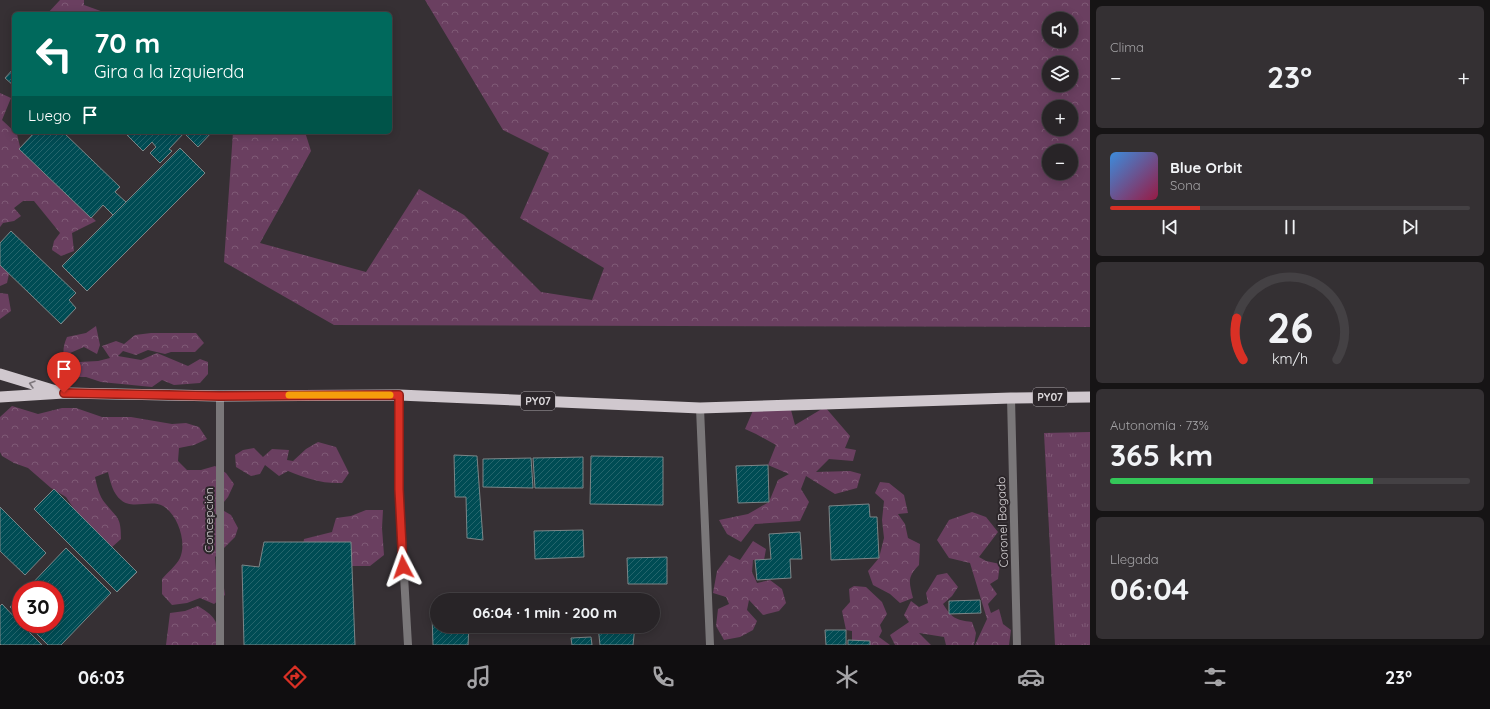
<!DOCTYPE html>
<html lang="es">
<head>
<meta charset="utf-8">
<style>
	:root { --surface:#282427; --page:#343033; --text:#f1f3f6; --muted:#a5a4a7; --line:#444144; --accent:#d93025 }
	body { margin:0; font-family:Quicksand,sans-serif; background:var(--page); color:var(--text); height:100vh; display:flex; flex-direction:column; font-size:15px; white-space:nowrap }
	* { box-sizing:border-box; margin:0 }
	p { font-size:13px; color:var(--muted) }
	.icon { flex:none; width:22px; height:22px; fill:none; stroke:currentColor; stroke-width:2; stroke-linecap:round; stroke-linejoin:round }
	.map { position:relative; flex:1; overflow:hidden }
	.details { display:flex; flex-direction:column; gap:6px; padding:6px; background:#161415; width:400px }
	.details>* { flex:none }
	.top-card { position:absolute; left:12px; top:12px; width:380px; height:122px; border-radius:6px; box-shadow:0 2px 10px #0003,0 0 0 1px var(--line); background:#00695c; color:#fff; overflow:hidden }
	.buttons { position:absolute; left:1042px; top:12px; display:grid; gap:8px }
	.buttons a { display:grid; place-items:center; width:36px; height:36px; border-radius:50%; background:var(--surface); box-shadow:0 2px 10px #0003,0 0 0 1px var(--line); font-size:20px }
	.speed { position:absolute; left:12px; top:581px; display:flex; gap:8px; font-size:20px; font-weight:700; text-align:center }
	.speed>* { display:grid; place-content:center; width:52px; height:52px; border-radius:50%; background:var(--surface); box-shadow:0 2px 10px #0003,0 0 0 1px var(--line); line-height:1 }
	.speed .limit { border:6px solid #d22; background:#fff; color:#111 }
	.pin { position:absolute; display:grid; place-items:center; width:34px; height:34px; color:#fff; margin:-41px -17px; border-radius:50% 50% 50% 0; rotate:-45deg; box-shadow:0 0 4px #0007 }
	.pin .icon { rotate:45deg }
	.me { position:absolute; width:44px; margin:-22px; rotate:356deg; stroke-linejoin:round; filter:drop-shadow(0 0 3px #0008) }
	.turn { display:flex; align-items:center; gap:14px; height:84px; padding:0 16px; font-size:18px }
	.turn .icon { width:52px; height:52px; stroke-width:2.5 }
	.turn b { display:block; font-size:28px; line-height:34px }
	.then { display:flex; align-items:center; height:38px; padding:0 16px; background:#0003; gap:8px; font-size:15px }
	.big { font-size:30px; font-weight:800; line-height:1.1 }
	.details .card { flex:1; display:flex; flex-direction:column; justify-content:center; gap:6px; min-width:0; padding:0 14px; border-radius:6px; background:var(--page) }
	.details .dial { align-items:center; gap:0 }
	.dial svg { height:104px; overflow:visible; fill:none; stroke:var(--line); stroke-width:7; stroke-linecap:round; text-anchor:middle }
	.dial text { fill:var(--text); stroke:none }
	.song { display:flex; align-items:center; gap:12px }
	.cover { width:48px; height:48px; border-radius:6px; background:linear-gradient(135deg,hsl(210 70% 55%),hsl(340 70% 35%)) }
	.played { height:4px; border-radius:2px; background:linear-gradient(90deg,var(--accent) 25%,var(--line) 25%) }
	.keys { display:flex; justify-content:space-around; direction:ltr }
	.heat { display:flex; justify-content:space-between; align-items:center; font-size:22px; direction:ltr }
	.charge { height:6px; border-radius:3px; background:linear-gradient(90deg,#34c759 73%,var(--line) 0) }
	.trip { position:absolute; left:430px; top:593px; width:230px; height:40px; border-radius:20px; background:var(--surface); box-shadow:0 2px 10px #0003,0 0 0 1px var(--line); font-weight:800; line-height:40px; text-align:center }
	.tabs { display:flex; height:64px; justify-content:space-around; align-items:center; background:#100e10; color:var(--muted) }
	.tabs .icon { width:28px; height:28px }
	.tabs .active { color:var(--accent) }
	.tabs b { font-size:18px; color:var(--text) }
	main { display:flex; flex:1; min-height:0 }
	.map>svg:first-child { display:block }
	.forest { fill:url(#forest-crowns); fill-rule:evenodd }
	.park { fill:url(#park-tufts) }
	.building { fill:url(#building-hatch); stroke:#7c8688 }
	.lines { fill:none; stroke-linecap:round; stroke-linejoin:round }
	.minor { stroke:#7a7779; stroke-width:8 }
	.trunk { stroke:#d0c8ce; stroke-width:11 }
	.oneway { stroke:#7e777c }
	.route-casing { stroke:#8d1f18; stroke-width:10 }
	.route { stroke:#d93025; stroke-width:7 }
	.slow { stroke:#f59e0b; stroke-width:7 }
	.labels { text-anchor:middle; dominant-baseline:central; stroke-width:4; stroke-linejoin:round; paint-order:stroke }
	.shield { fill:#2c262a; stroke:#a8a3a7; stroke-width:1 }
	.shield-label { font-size:11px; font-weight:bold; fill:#ddd9dc }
	.street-label { font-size:12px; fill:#ddd9dc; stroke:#2c262a }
</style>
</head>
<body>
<main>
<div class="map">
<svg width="1090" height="645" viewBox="0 0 1090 645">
	<defs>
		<pattern id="forest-crowns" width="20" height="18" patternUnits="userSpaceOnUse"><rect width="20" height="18" fill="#6a3f60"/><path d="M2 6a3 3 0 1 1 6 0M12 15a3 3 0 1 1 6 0" fill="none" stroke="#7f5a76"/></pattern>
		<pattern id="park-tufts" width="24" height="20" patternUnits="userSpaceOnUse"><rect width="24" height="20" fill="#6a3f60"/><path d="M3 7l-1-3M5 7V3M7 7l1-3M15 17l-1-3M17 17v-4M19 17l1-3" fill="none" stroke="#7f5a76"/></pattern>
		<pattern id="building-hatch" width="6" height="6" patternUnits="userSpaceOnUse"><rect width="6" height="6" fill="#004c54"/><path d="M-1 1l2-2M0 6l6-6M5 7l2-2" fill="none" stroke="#25656c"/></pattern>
	</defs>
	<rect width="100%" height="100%" fill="#363034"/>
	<path class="forest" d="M60 0H84V5L109 14H47Z
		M425 0H1090V327L334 325 224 262 233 132H305L311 151 260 243 366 272 419 189 464 215 541 292 592 300 604 268 520 218 549 153 503 130ZM1049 19H1071V41H1049ZM1049 63H1071V85H1049ZM1049 107H1071V129H1049ZM1049 151H1071V173H1049Z
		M0 93 11 98 2 120 17 134 21 151 36 161 50 175 60 188 96 221 72 233 74 251 61 256 52 250 54 241 60 233 34 201H23L14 208 21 216 14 221 3 223 0 227Z
		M0 259 9 274 7 283 0 286Z
		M0 293 8 294 11 311 0 319Z
		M96 326 100 345 97 354 84 347 70 353 79 362 98 361 110 358 102 346 116 341 124 344 135 335 151 333H196L204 343 195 352H171L165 354 148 350 136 355 123 351 118 356 141 360 157 353 188 366 200 359 208 362V374L200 383 174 385 162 380 152 387 101 382 86 377H73C64 362 60 353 67 337L86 333Z
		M12 406 38 414 62 408H76L102 417H131L172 424 186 423 199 427 207 439 194 445 179 448 178 461 187 470H201L215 466 226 473 234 484 228 497 219 508 231 515 238 528 235 537 215 557 216 570 223 581 225 595 214 604 200 598 187 603 172 605 162 594V579C167 573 176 566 180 558 187 542 178 515 163 506 151 499 132 510 121 500 113 494 110 481 108 472L95 477C97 486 99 496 105 503 118 519 121 517 121 539L111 548 77 525 74 509 66 497 51 488 28 468 14 463 2 456 0 452V417Z
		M755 406 791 410 795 425 825 407 850 436 845 448 856 450 853 461 829 459 816 472 850 471 861 474 857 488 835 494 806 476 801 489 809 502 800 521 755 524 741 542 727 534 719 520 748 514 769 502 778 480 789 474 768 465 776 445 756 434 745 429Z
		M318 442 336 447 349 473 342 483C322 484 306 478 288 471L279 476 265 465 260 474 251 476 236 467 235 455 243 450 254 448 263 457 272 449 289 450 287 460 293 461 306 449Z
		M880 482 889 483 904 495 908 513 898 514 905 524 908 538 920 544 919 565C907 577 909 582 913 598L900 603 890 594 873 585 868 571 879 558 884 538 882 520 884 501 875 493Z
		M366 510H383L382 528 384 555 370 566H349L302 552 304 539 332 532 336 518 351 516Z
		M972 512 986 517 998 532 979 557 986 561 1000 564 998 579 990 584 997 594 988 604 991 613 999 609 1003 624 1011 630 1009 645H975L987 619 970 563 949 558 937 540 949 520Z
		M753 541 766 549 764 560H753L752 572 757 583 770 580 782 589 786 603 779 611 763 615 749 600 747 610 757 621 753 630 740 637 724 640 716 626 718 609 729 604 726 597 713 593 717 571 729 555 740 560Z
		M947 573 958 587 952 596 943 604C952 618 955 620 972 622L976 633 974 645H946L944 637 919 633 931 645H895L890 635 909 622 904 615 911 601 919 607 928 603 926 593 937 575Z
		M854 586 866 587 882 602 887 614 880 625 882 631 879 637 890 645H852V631L846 630 842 611 850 602 849 589Z
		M198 606C218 618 218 623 219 645H166L170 613 185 611Z"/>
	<path class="park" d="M1090 432V645H1055L1044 433Z"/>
	<path class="building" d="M14 68V86L5 78Z
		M35 132H63L120 187 115 192 126 202 113 215 103 205 91 218 19 149Z
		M124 132H212L198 147 184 133 169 149 172 151 160 163 150 153 156 147 152 142 143 151Z
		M180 148 205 173 87 291 62 266Z
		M11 231 76 293 69 300 76 308 61 324 0 265V243Z
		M454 455 477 456 483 540 467 538 466 497H455Z
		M591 456 663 457V505L590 504Z
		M583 457V488H535L533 458Z
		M531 458 533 488 483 487V459Z
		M768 465 769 502 738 503 736 466Z
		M54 489 137 572 117 592 34 509Z
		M869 504 870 517H877L879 558 831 560 829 506Z
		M0 507 46 553 25 575 0 551Z
		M583 530 584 557 535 559 534 531Z
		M800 532 802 559H790L791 578 757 580 755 560 771 559 769 534Z
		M264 542H351L355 645H244L242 565 259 567Z
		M66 548 111 593 61 645H48L27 624H55V590H26Z
		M667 557V584H628L627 558Z
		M21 595V618L10 607Z
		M980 600 981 613 949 614V601Z
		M2 604 21 624 42 645H1L0 644V606Z
		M432 614H437V626H469L468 645H433Z
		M598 626H635L633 645H600Z
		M825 630H846V645H826Z
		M591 637 592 645H572L571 638Z
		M848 640 870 641V645H848Z"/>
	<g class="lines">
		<path class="minor" d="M399 395V489L408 645
			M220 396V645
			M1011 398 1017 645
			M700 408 710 645"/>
		<path class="trunk" d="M0 374 56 391
			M0 397 64 393 220 396 399 395 700 408 1011 398 1090 397"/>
	</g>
	<defs><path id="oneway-chevron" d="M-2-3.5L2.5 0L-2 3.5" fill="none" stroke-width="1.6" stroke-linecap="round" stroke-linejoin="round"/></defs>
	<use class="oneway" href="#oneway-chevron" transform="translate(32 384) rotate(-164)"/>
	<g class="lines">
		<defs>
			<path id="route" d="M64 393 220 396 399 395V489L403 567"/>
		</defs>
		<use href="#route" class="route-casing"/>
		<use href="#route" class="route"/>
		<path class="slow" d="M289 395H390"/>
	</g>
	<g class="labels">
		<g class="shield">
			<rect x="1033" y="388" width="34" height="18" rx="3"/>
			<rect x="521" y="392" width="34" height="18" rx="3"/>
		</g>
		<g class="shield-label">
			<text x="1050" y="397">PY07</text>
			<text x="538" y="401">PY07</text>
		</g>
		<g class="street-label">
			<text transform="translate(208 520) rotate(-90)">Concepción</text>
			<text transform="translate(1002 522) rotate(-92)">Coronel Bogado</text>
		</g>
	</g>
</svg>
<div class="buttons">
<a><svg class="icon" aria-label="sound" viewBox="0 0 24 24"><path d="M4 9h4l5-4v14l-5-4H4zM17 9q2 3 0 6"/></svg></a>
<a><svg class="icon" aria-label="layers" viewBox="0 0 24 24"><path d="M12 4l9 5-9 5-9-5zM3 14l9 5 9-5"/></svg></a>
<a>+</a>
<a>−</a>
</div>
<div class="speed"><div class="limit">30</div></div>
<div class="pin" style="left:64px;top:393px;background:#d93025"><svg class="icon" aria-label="arrive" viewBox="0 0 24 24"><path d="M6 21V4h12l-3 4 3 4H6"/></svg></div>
<svg class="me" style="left:403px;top:567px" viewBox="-20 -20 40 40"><path d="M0-17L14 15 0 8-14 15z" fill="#d93025" stroke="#fff" stroke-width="4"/></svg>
<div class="trip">06:04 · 1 min · 200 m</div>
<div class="top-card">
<div class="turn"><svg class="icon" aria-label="left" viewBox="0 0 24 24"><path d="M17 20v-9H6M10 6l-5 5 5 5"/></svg><div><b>70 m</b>Gira a la izquierda</div></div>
<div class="then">Luego<svg class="icon" aria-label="arrive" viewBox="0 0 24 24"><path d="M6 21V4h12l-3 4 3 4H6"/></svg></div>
</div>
</div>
<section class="details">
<div class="card"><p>Clima</p>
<div class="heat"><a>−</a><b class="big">23°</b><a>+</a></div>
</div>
<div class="card">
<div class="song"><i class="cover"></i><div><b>Blue Orbit</b><p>Sona</p></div></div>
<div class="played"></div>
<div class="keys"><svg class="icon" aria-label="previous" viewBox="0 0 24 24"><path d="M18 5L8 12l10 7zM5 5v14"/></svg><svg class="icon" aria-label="pause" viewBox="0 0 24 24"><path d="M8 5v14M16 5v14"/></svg><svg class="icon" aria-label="next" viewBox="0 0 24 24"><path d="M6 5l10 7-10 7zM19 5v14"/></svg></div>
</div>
<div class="card dial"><svg viewBox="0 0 100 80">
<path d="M14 69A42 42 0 1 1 86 69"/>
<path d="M14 69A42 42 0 0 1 9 37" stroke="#d93025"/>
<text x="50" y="56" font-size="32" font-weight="700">26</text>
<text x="50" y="72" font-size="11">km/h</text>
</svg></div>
<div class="card"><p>Autonomía · 73%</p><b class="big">365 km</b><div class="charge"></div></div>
<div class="card"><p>Llegada</p><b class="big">06:04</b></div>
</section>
</main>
<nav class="tabs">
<b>06:03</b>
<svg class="icon active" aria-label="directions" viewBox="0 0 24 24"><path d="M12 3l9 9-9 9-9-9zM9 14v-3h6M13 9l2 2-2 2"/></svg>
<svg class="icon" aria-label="music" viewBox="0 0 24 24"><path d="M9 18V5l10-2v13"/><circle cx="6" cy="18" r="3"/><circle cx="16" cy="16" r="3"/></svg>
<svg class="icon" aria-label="phone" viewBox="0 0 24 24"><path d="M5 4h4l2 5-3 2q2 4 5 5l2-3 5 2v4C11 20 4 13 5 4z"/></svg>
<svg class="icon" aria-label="climate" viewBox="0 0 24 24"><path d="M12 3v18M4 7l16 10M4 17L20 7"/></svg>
<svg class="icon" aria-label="car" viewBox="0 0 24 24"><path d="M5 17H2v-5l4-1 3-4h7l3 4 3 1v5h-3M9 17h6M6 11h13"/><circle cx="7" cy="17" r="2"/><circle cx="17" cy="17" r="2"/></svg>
<svg class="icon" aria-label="filters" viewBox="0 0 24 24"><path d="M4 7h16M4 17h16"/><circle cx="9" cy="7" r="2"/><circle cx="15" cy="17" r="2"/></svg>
<b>23°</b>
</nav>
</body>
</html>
